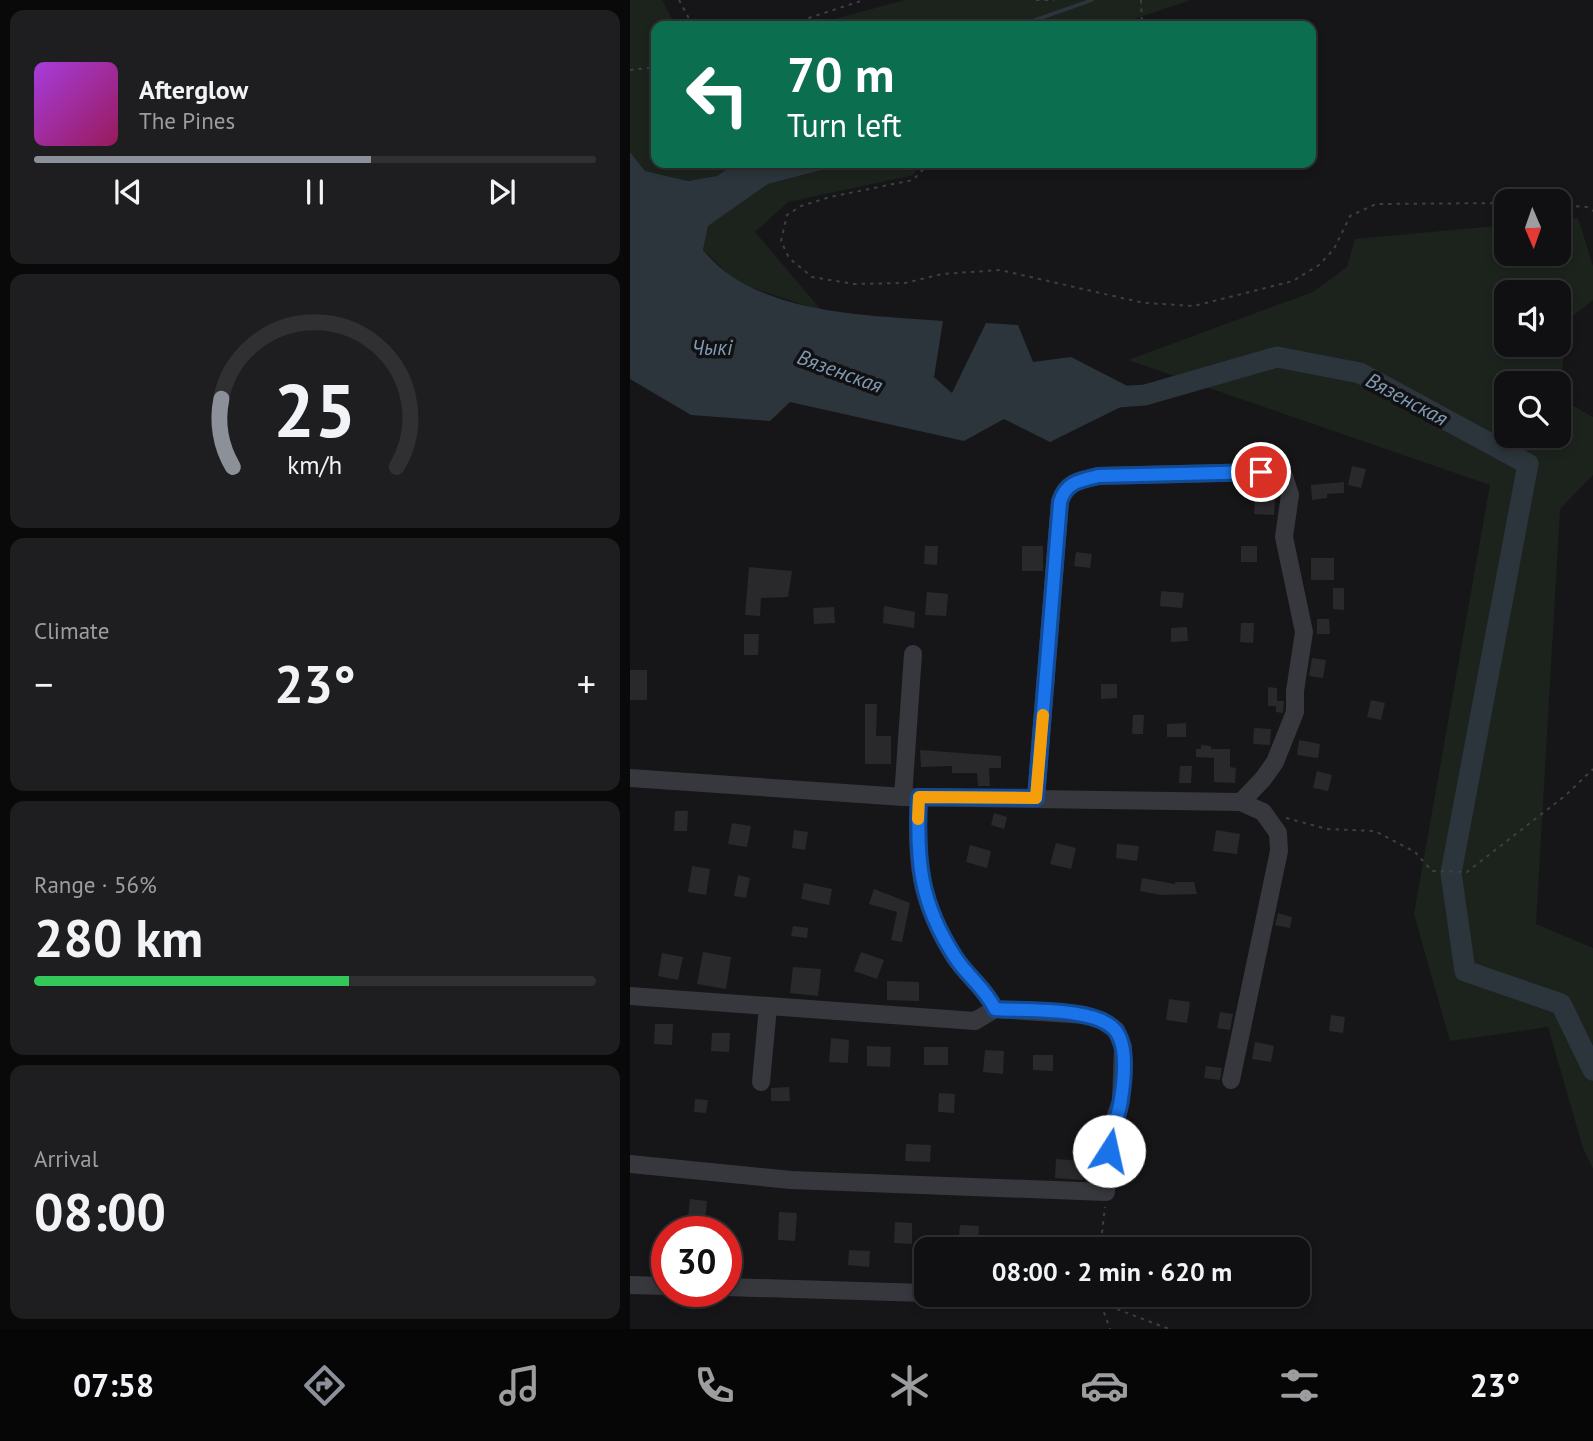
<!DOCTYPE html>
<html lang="en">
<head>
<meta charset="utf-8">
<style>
	:root { --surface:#101012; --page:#1e1e20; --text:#f1f3f6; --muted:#9c9d9f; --line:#303032; --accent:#8c9099 }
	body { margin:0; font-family:"PT Sans",sans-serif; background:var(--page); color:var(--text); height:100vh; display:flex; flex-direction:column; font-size:26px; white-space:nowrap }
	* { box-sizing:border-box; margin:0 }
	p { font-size:23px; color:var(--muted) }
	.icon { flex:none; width:38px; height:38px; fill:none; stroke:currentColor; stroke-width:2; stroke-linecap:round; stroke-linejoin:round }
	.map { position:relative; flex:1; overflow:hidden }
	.details { display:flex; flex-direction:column; gap:10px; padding:10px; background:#09090a; width:630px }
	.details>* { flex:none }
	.banner { position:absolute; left:21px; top:21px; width:665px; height:147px; border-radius:14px; box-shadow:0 4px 10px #0003,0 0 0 2px var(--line); background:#0b6e4f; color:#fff; overflow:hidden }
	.needle { width:46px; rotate:178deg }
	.controls { position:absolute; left:864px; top:189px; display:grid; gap:14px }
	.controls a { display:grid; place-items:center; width:77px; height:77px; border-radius:14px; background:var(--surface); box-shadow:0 4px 10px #0003,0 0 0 2px var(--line); font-size:35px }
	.speed { position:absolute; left:21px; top:1216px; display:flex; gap:14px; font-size:35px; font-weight:700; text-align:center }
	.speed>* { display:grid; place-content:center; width:91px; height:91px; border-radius:50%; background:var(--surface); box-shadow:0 4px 10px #0003,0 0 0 2px var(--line); line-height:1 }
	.speed .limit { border:10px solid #d22; background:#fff; color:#111 }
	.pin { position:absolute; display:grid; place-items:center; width:60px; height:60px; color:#fff; margin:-30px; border:4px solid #fff; border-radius:50%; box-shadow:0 2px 7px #0007 }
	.me { position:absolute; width:77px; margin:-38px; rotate:10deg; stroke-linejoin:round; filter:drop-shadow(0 0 5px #0008) }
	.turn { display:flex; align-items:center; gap:24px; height:147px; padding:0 21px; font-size:32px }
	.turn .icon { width:91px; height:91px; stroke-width:2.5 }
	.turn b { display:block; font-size:49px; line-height:60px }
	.big { font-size:52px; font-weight:700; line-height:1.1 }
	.details .tile { flex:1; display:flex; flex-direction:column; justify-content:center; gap:10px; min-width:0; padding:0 24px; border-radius:14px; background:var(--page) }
	.details .dial { align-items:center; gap:0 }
	.dial svg { height:182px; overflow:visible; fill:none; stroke:var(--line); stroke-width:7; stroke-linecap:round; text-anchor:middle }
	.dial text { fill:var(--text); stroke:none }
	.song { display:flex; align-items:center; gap:21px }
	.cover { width:84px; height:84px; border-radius:10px; background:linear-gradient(135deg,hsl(280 70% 55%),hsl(330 70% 35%)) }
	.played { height:7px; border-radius:4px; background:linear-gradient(90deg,var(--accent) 60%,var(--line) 60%) }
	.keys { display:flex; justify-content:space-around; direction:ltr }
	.heat { display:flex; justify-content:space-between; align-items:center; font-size:38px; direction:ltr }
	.charge { height:10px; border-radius:5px; background:linear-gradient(90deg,#34c759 56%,var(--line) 0) }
	.trip { position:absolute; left:284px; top:1237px; width:396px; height:70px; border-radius:14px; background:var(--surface); box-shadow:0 4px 10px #0003,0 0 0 2px var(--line); font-weight:700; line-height:70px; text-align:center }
	.menu { display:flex; height:112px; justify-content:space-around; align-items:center; background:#060607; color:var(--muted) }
	.menu .icon { width:49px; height:49px }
	.menu .active { color:var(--accent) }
	.menu b { font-size:32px; color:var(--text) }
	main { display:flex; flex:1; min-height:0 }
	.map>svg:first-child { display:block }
	.green { fill:#1c231d; fill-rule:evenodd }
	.water { fill:#2c353c }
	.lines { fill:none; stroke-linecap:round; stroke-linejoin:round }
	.stream { stroke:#2c353c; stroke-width:3.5 }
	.river { stroke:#2c353c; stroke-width:21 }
	.building { fill:#29292c }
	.path { stroke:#3d3f44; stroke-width:2; stroke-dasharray:3.5 5; stroke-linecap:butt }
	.minor { stroke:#37383d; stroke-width:18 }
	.route-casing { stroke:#114b97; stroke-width:18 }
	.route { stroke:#1a73e8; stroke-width:12 }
	.slow { stroke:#f59e0b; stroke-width:12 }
	.labels { text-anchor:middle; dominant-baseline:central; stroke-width:7; stroke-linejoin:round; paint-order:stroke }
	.water-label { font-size:21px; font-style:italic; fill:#7f9bb3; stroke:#111113 }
</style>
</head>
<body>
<main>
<section class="details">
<div class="tile">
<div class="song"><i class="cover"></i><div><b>Afterglow</b><p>The Pines</p></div></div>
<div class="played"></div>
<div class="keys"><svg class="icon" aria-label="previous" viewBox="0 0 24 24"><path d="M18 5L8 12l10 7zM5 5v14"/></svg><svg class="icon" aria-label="pause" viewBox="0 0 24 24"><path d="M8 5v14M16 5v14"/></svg><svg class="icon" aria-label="next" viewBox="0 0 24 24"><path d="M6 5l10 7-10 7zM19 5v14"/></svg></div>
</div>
<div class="tile dial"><svg viewBox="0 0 100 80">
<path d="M14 69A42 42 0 1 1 86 69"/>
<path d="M14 69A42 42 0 0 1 9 39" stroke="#8c9099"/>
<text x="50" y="56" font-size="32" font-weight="700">25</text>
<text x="50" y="72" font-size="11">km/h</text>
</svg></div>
<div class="tile"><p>Climate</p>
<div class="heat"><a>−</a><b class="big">23°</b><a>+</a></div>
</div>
<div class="tile"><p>Range · 56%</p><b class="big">280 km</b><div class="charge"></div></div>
<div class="tile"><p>Arrival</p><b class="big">08:00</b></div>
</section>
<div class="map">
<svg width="963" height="1329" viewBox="0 0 963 1329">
	<rect width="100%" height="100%" fill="#161618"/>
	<path class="green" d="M0 0H32L46 26H26V163H106L87 176 58 181 15 171 0 152Z
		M275 0H561L483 26H179Z
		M200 163H290L284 175 158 202 125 232 192 311 108 283 73 250 78 226 138 184 199 168Z
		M948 218 963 266V300L939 319 929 394V383H877V436H929V398L963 417V475L930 509 906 924 963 948V1169L953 1148 918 1027 820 1041 784 914 860 485 498 360 683 292 717 267 725 239 877 225V254H929V220ZM877 292H929V345H877Z"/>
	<path class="water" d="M0 152 15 171 58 181 87 176 106 163H200L199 168 138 184 78 226 73 250C125 315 237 315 313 321L304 377 322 393 356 323 388 325 403 362 441 357 515 395 420 442 374 419 334 441 160 402 140 421 61 415 0 379Z"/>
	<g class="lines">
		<path class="stream" d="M388 26 462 0"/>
		<path class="river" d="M487 397 515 395 647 357 730 373 898 464 821 873 835 971 931 1004 963 1070"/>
	</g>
	<path class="building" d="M722 466 736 469 731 488 718 485Z
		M714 482V493L697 494V498L682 500 681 485Z
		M625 498 645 499 644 515 624 514Z
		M295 546H308L307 565 294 564Z
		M392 546H413V571H392Z
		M611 546H627V562H611Z
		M446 552 462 554 460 568 444 566Z
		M681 558H704V580H681Z
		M119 567 162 571 158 597 131 598 130 616 115 615Z
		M703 588H714V610L703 609Z
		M531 591 554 593 552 608 530 606Z
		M297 592 318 594 316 616 295 615Z
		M254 606 285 612 284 628 253 623Z
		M204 607 205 623 184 624 183 608Z
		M687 619H699L700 634H687Z
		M611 623H624L623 643 610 642Z
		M557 627 558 641 541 642V628Z
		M114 634H129L128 655H114Z
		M682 658 696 660 693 678 679 676Z
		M0 670H17V700H0Z
		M471 684H487V698L471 699Z
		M638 687 647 688V701H654L653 713 646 712V706H638Z
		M741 700 755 703 751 720 737 717Z
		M235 704H247L246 736H261V764H235Z
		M503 715H514L513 734H502Z
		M556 723V737H537V724Z
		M624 728 641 729 640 745 623 744Z
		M669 740 690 744 688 758 667 755Z
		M571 745 581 746V749H600V767L606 768 605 783 584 782V758L566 757V749H571Z
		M290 750 371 756V768H359L360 786H348L347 773H322V766L291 767Z
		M550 766H562L561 783H549Z
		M687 771 702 775 698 791 683 788Z
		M45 811H58L57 831H44Z
		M364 813 377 817 374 829 361 825Z
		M102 823 121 826 117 847 98 844Z
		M164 830 178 832 175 850 162 848Z
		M586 830 610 834 607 854 583 851Z
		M426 843 446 848 441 869 420 864Z
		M487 844 509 846 507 861 486 858Z
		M340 845 361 851 357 868 336 862Z
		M62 866 80 869 76 895 58 892Z
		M108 875 120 878 116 898 104 896Z
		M512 878 545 884V882H564L567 894 531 895 510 891Z
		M174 883 202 889 199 905 171 899Z
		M244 889 280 903 272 942 261 940 267 912 239 904Z
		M648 913 662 917 660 928 645 925Z
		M163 926 178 928 177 938 161 936Z
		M73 952 101 957 96 989 67 984Z
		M231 952 254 960 247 979 224 971Z
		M32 953 53 957 48 980 28 976Z
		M163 967 191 969 188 996 160 993Z
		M257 981 289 982V1001L257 1000Z
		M539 999 560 1002 557 1023 536 1020Z
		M590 1012 603 1014 600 1030 587 1028Z
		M701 1015 715 1017 713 1033 699 1031Z
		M25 1024H43L42 1045 24 1044Z
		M82 1033H100L99 1052 81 1051Z
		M201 1038 219 1040 218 1063 199 1062Z
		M625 1042 644 1046 641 1062 622 1059Z
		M237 1046 261 1047 260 1067 237 1066Z
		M294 1047H318V1065H294Z
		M355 1050 374 1051 373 1074 353 1072Z
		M403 1055H423V1071L403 1070Z
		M576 1066 592 1068 590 1080 574 1078Z
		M159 1087 160 1101H141V1088Z
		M309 1093 325 1094 324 1113 308 1112Z
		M65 1099 78 1100 76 1113 64 1112Z
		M276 1144 301 1145 300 1162 275 1161Z
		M426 1159 455 1161 453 1180 425 1178Z
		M60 1199 77 1201 74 1228 57 1226Z
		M149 1212 167 1213 165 1241 148 1240Z
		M265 1222 282 1223V1244L264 1243Z
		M330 1225 349 1226 348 1248 328 1246Z
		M219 1250 240 1251 239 1267 218 1265Z"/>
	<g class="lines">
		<path class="path" d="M49 0 63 26
			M406 0H424
			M511 0 512 26
			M154 26 234 0
			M0 70 26 67
			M299 163 283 180 200 197 171 206 157 215 151 241 159 258 182 277 224 284 275 283 312 274 370 270 514 303 564 306 663 281 689 265 704 249 720 216 746 204 877 203
			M929 205 957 207 963 211
			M656 818 697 829 745 831 785 852 802 871 837 872 936 795 963 769
			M470 1250 475 1207
			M471 1303 539 1329
			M471 1304 480 1329"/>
		<path class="minor" d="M0 778 273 797 611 802 633 812 648 833 649 851 601 1080
			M273 797 283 654
			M289 797C285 862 290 903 325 958 337 976 355 988 365 1009
			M406 798 430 501C436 482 449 480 468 476L631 472 654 476 660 495 654 537 674 632 665 691V712L645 762 633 779 611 802
			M0 996 345 1021 365 1009 455 1015 471 1020 486 1030 493 1047 491 1101 480 1131 476 1192 161 1180 0 1164
			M131 1082 138 1007
			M0 1285 37 1286
			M96 1287 296 1293
			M355 1295 458 1298"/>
	</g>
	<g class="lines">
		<defs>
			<path id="route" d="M479 1151C480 1132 489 1117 491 1099 494 1080 498 1045 485 1030 466 1007 394 1011 365 1009 355 988 337 976 325 957 290 903 286 861 289 797L406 798 430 502C436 482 449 481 468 476L631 472"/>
		</defs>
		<use href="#route" class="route-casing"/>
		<use href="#route" class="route"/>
		<path class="slow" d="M288 819 289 797 406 798 413 715"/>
	</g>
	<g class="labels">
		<g class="water-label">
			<text x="82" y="347">Чыкі</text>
			<text transform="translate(210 371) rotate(20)">Вязенская</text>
			<text transform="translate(777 399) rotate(28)">Вязенская</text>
		</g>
	</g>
</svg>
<div class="controls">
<a><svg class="needle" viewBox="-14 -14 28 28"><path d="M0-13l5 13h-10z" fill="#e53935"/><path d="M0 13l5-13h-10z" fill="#9c9d9f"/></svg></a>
<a><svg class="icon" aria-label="sound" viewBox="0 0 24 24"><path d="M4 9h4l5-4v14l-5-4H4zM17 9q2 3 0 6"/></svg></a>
<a><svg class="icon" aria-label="search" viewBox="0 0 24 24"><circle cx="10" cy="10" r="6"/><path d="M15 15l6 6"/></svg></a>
</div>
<div class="speed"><div class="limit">30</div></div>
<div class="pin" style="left:631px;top:472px;background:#d93025"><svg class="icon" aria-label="arrive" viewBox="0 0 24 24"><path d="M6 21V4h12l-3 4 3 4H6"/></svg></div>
<svg class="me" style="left:479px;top:1151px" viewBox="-20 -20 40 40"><circle r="19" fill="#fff"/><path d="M0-13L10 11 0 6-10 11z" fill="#1a73e8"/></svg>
<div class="trip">08:00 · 2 min · 620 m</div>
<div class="banner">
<div class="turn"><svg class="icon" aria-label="left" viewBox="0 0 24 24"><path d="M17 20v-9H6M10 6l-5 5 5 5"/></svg><div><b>70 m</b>Turn left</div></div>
</div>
</div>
</main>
<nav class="menu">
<b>07:58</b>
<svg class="icon active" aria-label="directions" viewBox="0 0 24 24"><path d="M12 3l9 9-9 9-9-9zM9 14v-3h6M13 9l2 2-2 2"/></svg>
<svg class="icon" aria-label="music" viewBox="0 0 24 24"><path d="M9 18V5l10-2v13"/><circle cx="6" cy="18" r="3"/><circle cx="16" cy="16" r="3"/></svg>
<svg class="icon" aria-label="phone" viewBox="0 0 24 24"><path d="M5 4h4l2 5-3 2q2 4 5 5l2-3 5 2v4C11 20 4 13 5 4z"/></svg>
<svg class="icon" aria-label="climate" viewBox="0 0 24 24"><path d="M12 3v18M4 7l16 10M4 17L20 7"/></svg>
<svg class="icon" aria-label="car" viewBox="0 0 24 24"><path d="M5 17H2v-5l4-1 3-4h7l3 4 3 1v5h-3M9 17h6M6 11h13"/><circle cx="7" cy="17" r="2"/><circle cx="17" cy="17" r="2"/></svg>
<svg class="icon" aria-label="filters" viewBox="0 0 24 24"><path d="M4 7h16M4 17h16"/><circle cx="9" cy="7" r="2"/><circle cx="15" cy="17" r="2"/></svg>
<b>23°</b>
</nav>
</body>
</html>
